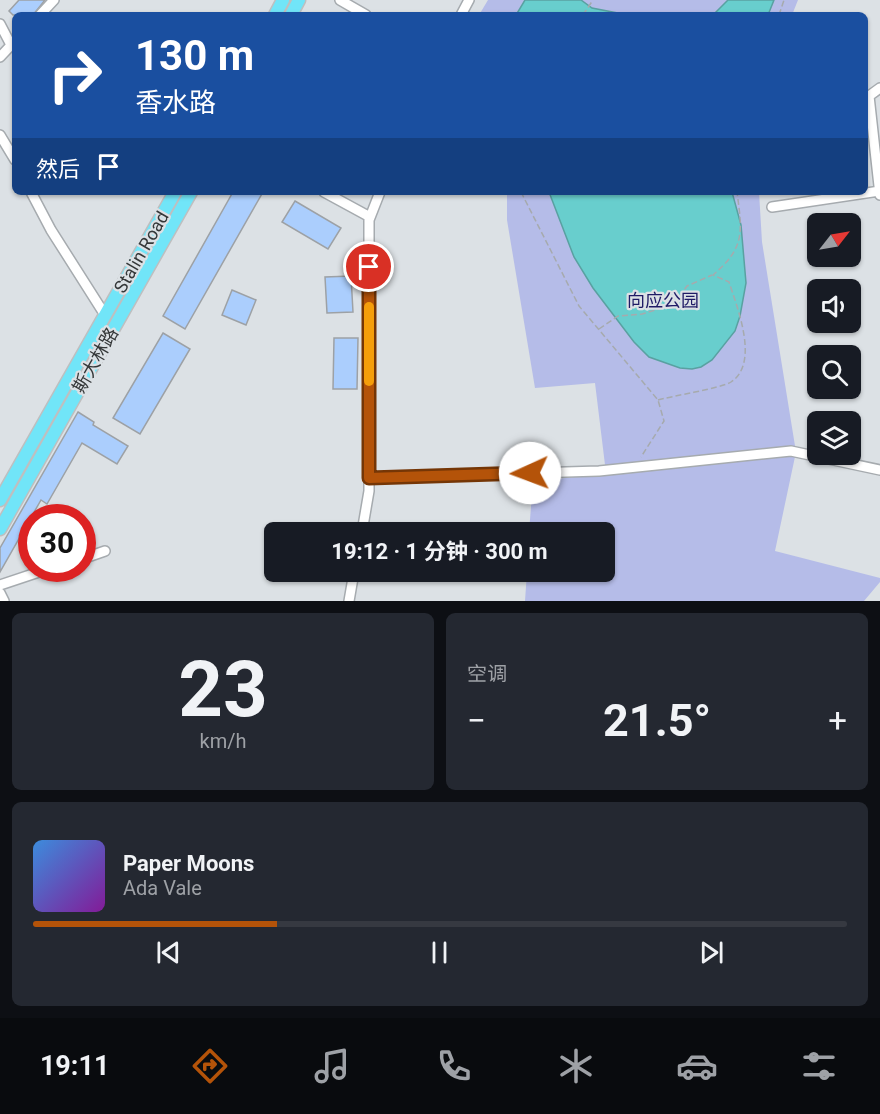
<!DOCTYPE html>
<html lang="zh">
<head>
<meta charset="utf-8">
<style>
	:root { --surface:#171b24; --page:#242831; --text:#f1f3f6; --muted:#9ea1a6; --line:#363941; --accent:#b45309 }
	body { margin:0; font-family:Roboto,"Noto Sans SC",sans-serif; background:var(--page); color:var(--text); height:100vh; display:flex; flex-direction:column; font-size:22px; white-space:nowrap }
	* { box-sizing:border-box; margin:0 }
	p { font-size:20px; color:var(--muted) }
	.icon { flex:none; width:33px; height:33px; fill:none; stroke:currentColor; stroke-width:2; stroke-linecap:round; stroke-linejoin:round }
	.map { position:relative; height:601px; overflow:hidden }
	.details { display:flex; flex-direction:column; gap:12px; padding:12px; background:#0d0f14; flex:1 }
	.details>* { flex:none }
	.hud { position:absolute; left:12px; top:12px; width:856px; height:183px; border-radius:9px; box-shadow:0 2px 4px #0004; background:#1a4fa0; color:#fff; overflow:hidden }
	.needle { width:39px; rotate:59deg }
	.controls { position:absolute; left:807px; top:213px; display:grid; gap:12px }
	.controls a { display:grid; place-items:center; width:54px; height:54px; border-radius:9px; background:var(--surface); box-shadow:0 2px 4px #0004; font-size:30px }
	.speed { position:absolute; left:18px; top:504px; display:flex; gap:12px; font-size:30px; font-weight:700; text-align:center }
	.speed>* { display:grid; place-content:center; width:78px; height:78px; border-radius:50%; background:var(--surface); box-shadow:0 2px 4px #0004; line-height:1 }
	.speed .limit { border:9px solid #d22; background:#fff; color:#111 }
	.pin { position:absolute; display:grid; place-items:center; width:51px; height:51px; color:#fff; margin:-26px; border:3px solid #fff; border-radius:50%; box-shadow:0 2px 6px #0007 }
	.me { position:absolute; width:66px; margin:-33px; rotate:268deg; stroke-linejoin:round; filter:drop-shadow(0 0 4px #0008) }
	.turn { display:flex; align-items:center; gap:21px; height:126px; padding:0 24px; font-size:27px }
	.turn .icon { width:78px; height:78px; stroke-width:2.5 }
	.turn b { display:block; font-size:42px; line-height:51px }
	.then { display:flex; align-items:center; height:57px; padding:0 24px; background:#0003; gap:12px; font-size:22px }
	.big { font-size:45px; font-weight:700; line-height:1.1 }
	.details .widget { flex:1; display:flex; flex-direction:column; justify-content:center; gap:9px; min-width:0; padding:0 21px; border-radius:9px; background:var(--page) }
	.details .dial { align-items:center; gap:0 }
	.dial b { font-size:78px; line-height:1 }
	.song { display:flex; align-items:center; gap:18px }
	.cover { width:72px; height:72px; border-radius:9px; background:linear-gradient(135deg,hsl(210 70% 55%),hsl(290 70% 35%)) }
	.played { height:6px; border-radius:3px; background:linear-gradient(90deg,var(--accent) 30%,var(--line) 30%) }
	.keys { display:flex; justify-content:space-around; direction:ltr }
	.heat { display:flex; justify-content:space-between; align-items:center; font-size:33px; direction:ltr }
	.details .tiles { flex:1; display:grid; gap:12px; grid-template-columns:1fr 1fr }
	.widget:last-child { grid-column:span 2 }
	.trip { position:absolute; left:264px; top:522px; width:351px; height:60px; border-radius:9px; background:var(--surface); box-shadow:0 2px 4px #0004; font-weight:700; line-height:60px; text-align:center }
	.tab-bar { display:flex; height:96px; justify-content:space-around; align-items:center; background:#090b0e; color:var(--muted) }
	.tab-bar .icon { width:42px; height:42px }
	.tab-bar .current { color:var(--accent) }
	.tab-bar b { font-size:27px; color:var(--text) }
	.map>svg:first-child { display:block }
	.green { fill:#b5bce8 }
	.water { fill:#68cecd; stroke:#59a1a1; stroke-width:1.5 }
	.building { fill:#abcefd; stroke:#9da1a5; stroke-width:1.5 }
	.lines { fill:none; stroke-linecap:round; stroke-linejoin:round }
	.minor-casing { stroke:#a6abaf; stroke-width:12 }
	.major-casing { stroke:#bebfc0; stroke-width:15 }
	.path { stroke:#a6aaad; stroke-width:1.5; stroke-dasharray:6 3; stroke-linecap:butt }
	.minor { stroke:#fff; stroke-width:9 }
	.major { stroke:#71e5f8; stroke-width:12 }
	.route-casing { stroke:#753606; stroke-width:15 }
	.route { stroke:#b45309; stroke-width:10 }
	.slow { stroke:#f59e0b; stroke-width:10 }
	.labels { text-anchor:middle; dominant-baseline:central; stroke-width:4.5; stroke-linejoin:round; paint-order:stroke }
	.street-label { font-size:18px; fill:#353839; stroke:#dce1e5 }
	.park-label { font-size:18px; fill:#1f1b66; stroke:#dce1e5 }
</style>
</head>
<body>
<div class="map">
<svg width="880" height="601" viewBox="0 0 880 601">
	<rect width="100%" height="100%" fill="#dce1e5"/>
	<path class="green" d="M488 0H798L792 15H479Z
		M507 192H759L762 242 796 452 775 551 880 578V582L864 601H525L527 572H604V532H529L533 482 606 473 595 383 535 388 507 220Z"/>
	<path class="water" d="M525 0H581L592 8 628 15H516Z
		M728 0H774L768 15H713Z
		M549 192H732L741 225 746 283 740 316 735 331 712 360 701 367 692 369 680 368 649 357 634 342 593 288 574 257Z"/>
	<path class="building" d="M19 0H45L33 15H13L9 11Z
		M233 192H263L185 329 163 316Z
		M295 201 341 228 328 249 282 222Z
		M351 276 353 312 327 313 325 277Z
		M232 290 256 300 246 325 222 315Z
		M163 333 190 349 140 434 113 418Z
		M334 338H358L357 389H333Z
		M78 412 94 422 93 425 128 446 117 464 82 443 47 504 41 500 0 572V548Z"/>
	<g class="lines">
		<defs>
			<path id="minor" d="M340 0 366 15
				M40 15 54 0
				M461 15 469 0
				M0 24 11 45
				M0 57 15 41
				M880 88 869 96 880 195
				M0 135 15 160
				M31 192 51 230 105 315
				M324 192 370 217
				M772 207 880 191
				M369 478 599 471 791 451 880 470
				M362 532 369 491V220L380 192
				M82 559 105 551
				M0 585 51 568
				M0 593 4 601
				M349 601 354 572"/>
			<path id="major" d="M275 15 283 0
				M291 15 299 0
				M0 500 175 192
				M0 529 191 192"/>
		</defs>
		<use href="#minor" class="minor-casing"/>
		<use href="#major" class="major-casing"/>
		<path class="path" d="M583 15 593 0
			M779 15 784 0
			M521 192 579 306 658 400 664 421 641 457
			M599 329 618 316 642 314 673 305 687 286 712 275
			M658 400C672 396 722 388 731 382 760 363 737 307 729 282L713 275C746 247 742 231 737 192"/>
		<use href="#minor" class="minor"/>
		<use href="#major" class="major"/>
	</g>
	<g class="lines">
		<defs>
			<path id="route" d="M369 267V478L530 473"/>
		</defs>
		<use href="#route" class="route-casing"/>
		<use href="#route" class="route"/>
		<path class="slow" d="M369 307V381"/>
	</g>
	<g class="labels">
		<g class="street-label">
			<text transform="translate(141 252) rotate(-60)">Stalin Road</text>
			<text transform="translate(95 360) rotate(-60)">斯大林路</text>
		</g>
		<g class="park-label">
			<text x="663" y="300">向应公园</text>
		</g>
	</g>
</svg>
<div class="controls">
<a><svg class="needle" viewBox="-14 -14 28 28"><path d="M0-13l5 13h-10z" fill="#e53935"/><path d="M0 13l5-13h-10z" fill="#9ea1a6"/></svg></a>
<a><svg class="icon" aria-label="sound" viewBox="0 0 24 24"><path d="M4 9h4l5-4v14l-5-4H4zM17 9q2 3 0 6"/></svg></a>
<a><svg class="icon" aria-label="search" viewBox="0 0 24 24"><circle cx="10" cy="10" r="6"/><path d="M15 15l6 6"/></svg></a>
<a><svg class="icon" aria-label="layers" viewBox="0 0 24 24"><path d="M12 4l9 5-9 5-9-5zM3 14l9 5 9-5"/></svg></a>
</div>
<div class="speed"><div class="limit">30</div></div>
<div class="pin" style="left:369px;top:267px;background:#d93025"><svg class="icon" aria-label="arrive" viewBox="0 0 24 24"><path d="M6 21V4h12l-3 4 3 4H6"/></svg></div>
<svg class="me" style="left:530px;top:473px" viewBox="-20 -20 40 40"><circle r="19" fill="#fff"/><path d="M0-13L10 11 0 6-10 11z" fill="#b45309"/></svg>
<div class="trip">19:12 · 1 分钟 · 300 m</div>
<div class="hud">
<div class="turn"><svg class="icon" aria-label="right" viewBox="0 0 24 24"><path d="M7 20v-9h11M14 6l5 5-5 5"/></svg><div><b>130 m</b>香水路</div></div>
<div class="then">然后<svg class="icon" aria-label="arrive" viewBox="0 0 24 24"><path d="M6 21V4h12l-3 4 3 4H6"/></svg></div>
</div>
</div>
<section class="details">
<div class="tiles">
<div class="widget dial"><b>23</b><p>km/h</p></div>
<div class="widget"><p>空调</p>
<div class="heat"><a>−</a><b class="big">21.5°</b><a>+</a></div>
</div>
<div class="widget">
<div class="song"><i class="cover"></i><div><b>Paper Moons</b><p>Ada Vale</p></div></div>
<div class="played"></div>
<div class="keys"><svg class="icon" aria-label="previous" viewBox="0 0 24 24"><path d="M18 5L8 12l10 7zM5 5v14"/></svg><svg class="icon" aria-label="pause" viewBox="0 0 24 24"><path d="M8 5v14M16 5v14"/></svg><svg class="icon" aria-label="next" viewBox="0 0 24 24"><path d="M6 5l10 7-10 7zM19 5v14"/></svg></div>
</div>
</div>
</section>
<nav class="tab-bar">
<b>19:11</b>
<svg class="icon current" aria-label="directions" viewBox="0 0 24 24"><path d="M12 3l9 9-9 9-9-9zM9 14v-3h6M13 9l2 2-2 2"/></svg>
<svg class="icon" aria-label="music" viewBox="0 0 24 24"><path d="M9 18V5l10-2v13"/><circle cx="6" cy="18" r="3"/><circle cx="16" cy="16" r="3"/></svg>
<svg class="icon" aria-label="phone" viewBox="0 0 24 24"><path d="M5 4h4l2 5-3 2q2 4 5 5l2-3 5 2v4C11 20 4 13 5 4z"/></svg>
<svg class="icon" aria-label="climate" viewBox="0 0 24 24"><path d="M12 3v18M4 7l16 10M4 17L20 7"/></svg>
<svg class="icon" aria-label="car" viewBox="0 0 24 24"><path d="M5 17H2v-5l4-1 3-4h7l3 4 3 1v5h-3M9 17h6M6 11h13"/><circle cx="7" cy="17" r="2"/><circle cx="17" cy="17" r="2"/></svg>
<svg class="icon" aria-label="filters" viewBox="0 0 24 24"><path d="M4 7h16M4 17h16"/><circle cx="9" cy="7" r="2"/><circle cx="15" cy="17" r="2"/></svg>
</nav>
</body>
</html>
